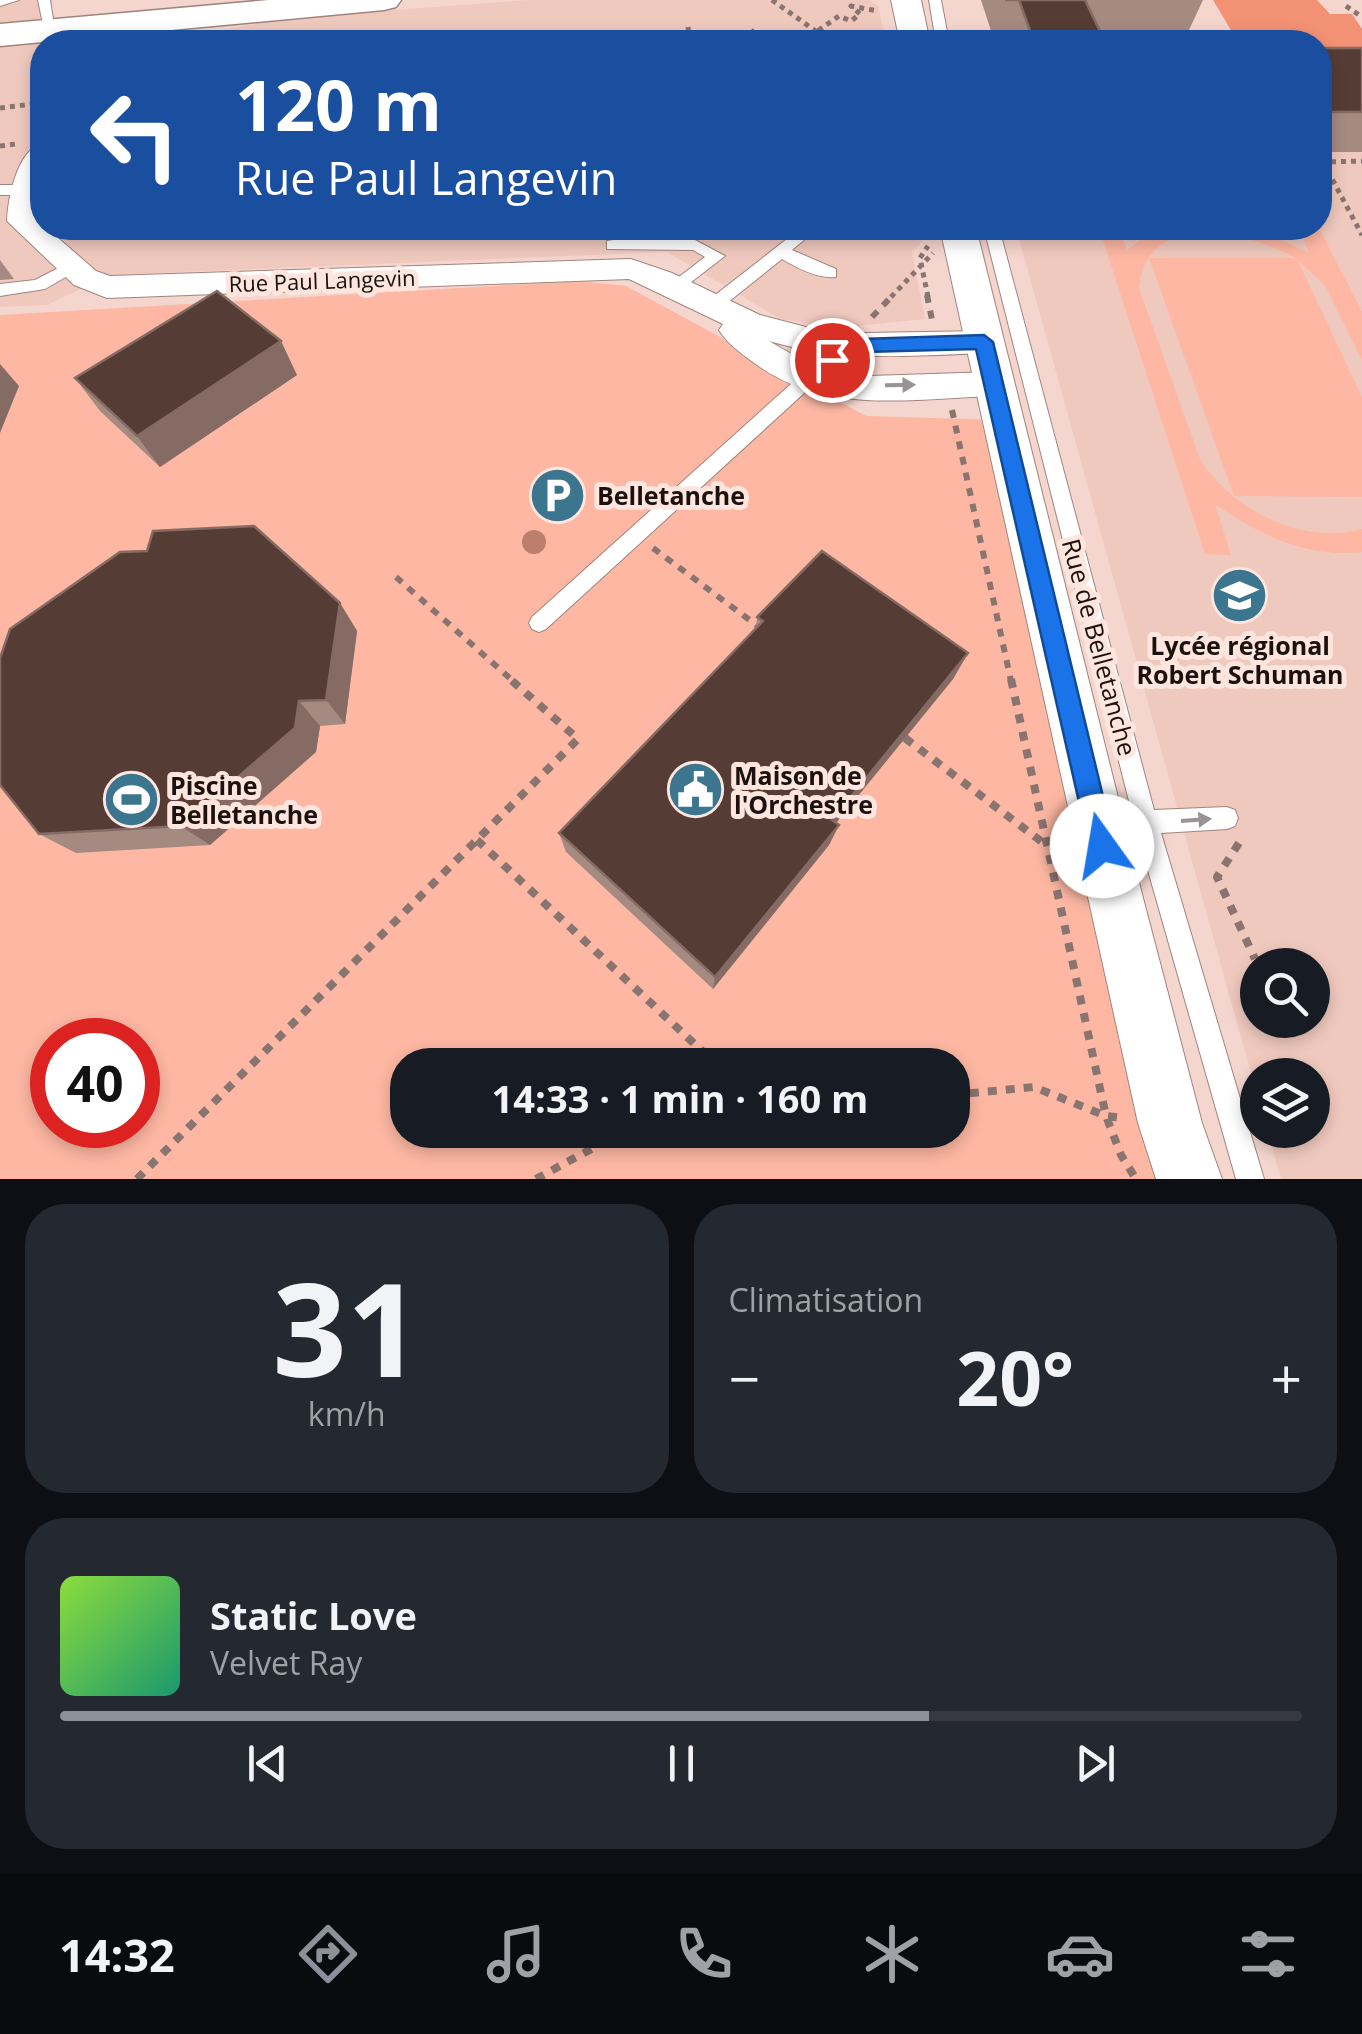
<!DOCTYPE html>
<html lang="fr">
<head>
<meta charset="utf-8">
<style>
	:root { --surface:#171b24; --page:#242831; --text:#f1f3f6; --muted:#9ea1a6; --line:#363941; --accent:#8c9099 }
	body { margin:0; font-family:"Open Sans",sans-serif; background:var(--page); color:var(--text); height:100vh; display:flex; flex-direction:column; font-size:38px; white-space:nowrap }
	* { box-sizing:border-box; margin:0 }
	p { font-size:32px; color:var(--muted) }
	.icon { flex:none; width:55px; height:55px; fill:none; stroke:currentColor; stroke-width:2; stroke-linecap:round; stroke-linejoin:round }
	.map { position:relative; height:1179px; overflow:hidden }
	.side { display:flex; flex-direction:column; gap:25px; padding:25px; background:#0d0f14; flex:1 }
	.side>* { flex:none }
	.guide { position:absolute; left:30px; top:30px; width:1302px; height:210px; border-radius:40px; box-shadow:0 5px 15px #0003; background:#1a4fa0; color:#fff; overflow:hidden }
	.controls { position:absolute; left:1240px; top:948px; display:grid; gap:20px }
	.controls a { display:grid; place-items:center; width:90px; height:90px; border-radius:50%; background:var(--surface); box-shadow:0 5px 15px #0003; font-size:50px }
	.speed { position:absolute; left:30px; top:1018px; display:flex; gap:20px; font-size:50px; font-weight:700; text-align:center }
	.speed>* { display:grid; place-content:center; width:130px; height:130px; border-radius:50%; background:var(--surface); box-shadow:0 5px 15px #0003; line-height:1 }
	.speed .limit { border:15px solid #d22; background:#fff; color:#111 }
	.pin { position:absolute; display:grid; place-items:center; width:85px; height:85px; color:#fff; margin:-42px; border:5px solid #fff; border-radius:50%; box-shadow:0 2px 10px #0007 }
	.me { position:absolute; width:110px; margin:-55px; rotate:347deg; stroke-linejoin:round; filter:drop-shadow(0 0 8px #0008) }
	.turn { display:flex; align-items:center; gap:35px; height:210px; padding:0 40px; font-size:45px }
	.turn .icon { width:130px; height:130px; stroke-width:2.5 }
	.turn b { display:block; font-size:70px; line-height:85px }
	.big { font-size:75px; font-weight:700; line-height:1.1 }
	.side .widget { flex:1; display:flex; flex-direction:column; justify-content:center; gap:15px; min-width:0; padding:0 35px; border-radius:40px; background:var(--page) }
	.side .dial { align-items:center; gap:0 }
	.dial b { font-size:130px; line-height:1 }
	.song { display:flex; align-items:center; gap:30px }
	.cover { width:120px; height:120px; border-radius:15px; background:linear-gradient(135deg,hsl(90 70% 55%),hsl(160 70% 35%)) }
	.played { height:10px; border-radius:5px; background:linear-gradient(90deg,var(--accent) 70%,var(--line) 70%) }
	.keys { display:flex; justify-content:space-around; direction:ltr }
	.heat { display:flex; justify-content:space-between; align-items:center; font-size:55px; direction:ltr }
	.side .tiles { flex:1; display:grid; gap:25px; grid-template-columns:1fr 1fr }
	.widget:last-child { grid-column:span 2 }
	.trip { position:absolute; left:390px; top:1048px; width:580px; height:100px; border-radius:40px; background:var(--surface); box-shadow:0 5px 15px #0003; font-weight:700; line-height:100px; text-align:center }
	.tab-bar { display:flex; height:160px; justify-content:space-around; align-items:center; background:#090b0e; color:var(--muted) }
	.tab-bar .icon { width:70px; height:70px }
	.tab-bar .current { color:var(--accent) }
	.tab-bar b { font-size:45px; color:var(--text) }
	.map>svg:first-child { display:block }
	.built { fill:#f0c9be; fill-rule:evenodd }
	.green { fill:#fdb7a3; fill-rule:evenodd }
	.forest { fill:#f39175 }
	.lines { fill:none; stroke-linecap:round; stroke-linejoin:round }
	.service-casing { stroke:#a0857d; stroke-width:2 }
	.minor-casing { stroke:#a0857d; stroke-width:2 }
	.tertiary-casing { stroke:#a0857d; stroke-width:2 }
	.primary-casing { stroke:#a0857d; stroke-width:3 }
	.path-far2 { stroke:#89746f; stroke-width:5; stroke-dasharray:5 5; stroke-linecap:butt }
	.path-far1 { stroke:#89746f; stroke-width:6; stroke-dasharray:8 8; stroke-linecap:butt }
	.path { stroke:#89746f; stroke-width:8; stroke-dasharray:9 9; stroke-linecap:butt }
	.service { fill:#fff; fill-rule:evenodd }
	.minor { fill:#fff; fill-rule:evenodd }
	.tertiary { fill:#fff; fill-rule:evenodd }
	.primary { fill:#fff; fill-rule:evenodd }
	.tree { fill:#bc7e6d }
	.wall { fill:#a58a82 }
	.shaded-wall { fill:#856b64 }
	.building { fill:#553d36; stroke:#856b64; stroke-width:2.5 }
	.oneway { fill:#989493 }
	.route { fill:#1a73e8; stroke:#114b97; stroke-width:2.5 }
	.labels { text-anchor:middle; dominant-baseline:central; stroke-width:10; stroke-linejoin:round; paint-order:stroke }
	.far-street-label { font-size:22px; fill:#1b110e; stroke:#fee5de }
	.poi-label { font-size:25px; font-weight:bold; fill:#1b110e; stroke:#fee5de; text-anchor:start }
	.street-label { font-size:25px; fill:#1b110e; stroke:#fee5de }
</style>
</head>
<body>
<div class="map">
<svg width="1362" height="1179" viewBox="0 0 1362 1179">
	<rect width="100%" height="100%" fill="#f5d6ce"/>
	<path class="built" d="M0 0H52L53 14 35 56 42 57V228H926L928 235 912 252 925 319 839 328 780 319 667 252 110 275 47 305 0 307Z
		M527 0H869L878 6 886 42H160L286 18Z
		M1362 31V1179H1281L1267 1130H1312V1075H1258L1257 1095 1016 228H1320V42H1200ZM1258 965H1312V1020H1258Z"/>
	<path class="green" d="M1099 228H1119L1127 250 1157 228H1256L1309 253 1299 228H1319L1362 312V360L1325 285 1298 261 1362 397V497L1234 496 1149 258H1295C1248 231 1146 209 1139 288L1200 459C1231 509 1302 546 1362 529V552C1306 558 1259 535 1215 504L1231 555 1205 554Z
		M580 281 626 286 866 416 1002 420 1189 1179H0V315ZM52 1040H138V1125H52ZM408 1065H952V1130H408Z"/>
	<path class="forest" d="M1213 0H1317L1330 14H1352L1362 29V48H1320V42H1238Z"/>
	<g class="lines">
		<defs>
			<path id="service" d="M0 0H19L0 6Z
				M38 0H50L55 32 44 29Z
				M929 0H941L949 42H936Z
				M0 185H25L32 190 25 195H0Z
				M801 228H818L792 250 836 269V277C818 279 797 268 782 259L717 311H705V303Z
				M883 228H898L889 235 884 234Z
				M984 228H999L1154 810 1227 807 1235 810 1238 818 1235 826 1227 829 1161 833 1264 1179H1236L1137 832 1090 827 1087 819 1090 811 1098 808 1131 809Z
				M613 240H695L725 256 677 293 671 291V283L705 257 693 250 607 249V241Z
				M72 261 80 266 78 270 45 289 0 296V284L35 280Z
				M807 374 813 375 816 380 813 385 546 629 539 632 532 629 529 623 532 617 801 375Z"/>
			<path id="minor" d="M42 144C44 170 36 192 35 218L96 271 110 276 631 259 672 273 760 315 806 327 865 333 984 331 995 334 1000 342 995 350 984 353C912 356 839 362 769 341L823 372 870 376 993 372 1005 375 1009 384 1005 393 993 396C911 399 823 415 753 362 740 353 727 343 719 330L723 324 629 279 107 298 74 285 7 221C8 198 17 150 42 144Z"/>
			<path id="tertiary" d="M891 0H921L930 42H900Z
				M940 228H976L1143 898 1202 1123 1222 1179H1156L1138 1123Z"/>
			<path id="primary" d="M269 0H401L396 7 384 10 0 46V24Z"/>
		</defs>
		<use href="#service" class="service-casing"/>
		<use href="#minor" class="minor-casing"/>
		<use href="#tertiary" class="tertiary-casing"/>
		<use href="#primary" class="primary-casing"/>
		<path class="path-far2" d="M772 0 817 32
			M1346 6 1362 17
			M688 27 690 42
			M746 42 757 26
			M802 42 839 16 851 21 860 14 851 6 878 11
			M0 108 42 103
			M0 146 16 144
			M1321 162 1362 161
			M1323 162 1362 235
			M891 297 933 253
			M928 297 920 258 928 246"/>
		<path class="path-far1" d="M927 295 932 320
			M872 317 893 295
			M952 410 1011 681
			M653 548 763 630
			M396 577 513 681"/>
		<path class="path" d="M1011 679 1106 1116 1121 1155 1136 1179
			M905 738 1046 845
			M477 840 717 1065
			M1239 843 1217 877 1255 959
			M952 1095 1034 1087 1106 1116 1124 1118
			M137 1179 578 739 510 679
			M536 1179 626 1130"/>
		<use href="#service" class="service"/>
		<use href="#minor" class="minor"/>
		<use href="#tertiary" class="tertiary"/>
		<use href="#primary" class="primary"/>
	</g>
	<circle class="tree" cx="534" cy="542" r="12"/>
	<path class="wall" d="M981 0H1203L1189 30 1100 33 1105 42H1009L1008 40H994Z
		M1320 48H1362V152H1320Z
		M0 260 14 279 0 280Z
		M297 375 160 467 100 411 75 378Z
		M147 551 340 603 357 631 345 724 320 726 316 752 210 845 76 853 39 834Z
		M757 617 968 653 953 679 836 823 839 825 829 845 713 989 566 852 559 833 756 628Z"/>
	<path class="shaded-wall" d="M281 341 297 375 160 467 137 436Z
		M0 364 19 386 0 433Z
		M340 603 357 631 345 724 326 700Z
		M968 653 953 679 823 839 832 820Z
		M299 701 320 726 316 752 210 845 181 826Z
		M839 825 829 845 713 989 715 977Z"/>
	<path class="building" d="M1005 0H1085L1105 42H1034L1019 0Z
		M383 36V42H311Z
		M1320 48H1362V112H1320Z
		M217 291 281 341 137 436 75 378Z
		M254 526 340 603 326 700 299 701 295 728 181 826 39 834 0 785V658L10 629 120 552 147 551 153 531Z
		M822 551 968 653 832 820 839 825 715 977 559 833 763 621 757 617Z"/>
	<defs><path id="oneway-solid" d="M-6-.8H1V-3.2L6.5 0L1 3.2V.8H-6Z" transform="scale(2.5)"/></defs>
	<g class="oneway">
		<use href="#oneway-solid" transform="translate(900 385) rotate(-1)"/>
		<use href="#oneway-solid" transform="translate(1196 820) rotate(-4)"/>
	</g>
	<path class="route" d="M984 335 993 342 1115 846 1112 855 1102 859 1093 855 1089 846 976 349 864 352 832 368 823 360 861 339Z"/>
	<defs>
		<symbol id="parking-disc" viewBox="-11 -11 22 22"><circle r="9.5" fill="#3b768e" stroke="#fee5de"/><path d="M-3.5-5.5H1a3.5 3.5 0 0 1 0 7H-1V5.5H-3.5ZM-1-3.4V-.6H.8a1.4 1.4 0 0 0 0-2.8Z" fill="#fff"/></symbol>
		<symbol id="school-disc" viewBox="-11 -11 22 22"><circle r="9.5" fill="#3b768e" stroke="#fee5de"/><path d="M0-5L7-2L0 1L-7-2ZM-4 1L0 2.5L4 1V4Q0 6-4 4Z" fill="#fff"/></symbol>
		<symbol id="civic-disc" viewBox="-11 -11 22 22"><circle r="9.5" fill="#3b768e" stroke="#fee5de"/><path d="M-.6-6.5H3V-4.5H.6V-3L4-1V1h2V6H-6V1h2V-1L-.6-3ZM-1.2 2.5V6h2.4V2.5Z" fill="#fff"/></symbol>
		<symbol id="stadium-disc" viewBox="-11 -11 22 22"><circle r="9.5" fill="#3b768e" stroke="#fee5de"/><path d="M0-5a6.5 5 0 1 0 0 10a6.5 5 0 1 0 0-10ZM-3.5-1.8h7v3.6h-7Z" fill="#fff"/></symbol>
	</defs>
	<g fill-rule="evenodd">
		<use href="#parking-disc" x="526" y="464" width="63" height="63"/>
		<use href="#school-disc" x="1208" y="564" width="63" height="63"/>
		<use href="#civic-disc" x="664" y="758" width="63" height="63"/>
		<use href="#stadium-disc" x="100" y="768" width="63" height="63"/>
	</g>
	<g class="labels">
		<g class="far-street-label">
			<text transform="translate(322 280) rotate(-2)">Rue Paul Langevin</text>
		</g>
		<g class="poi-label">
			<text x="597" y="495">Belletanche</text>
			<text x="1240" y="645" text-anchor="middle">Lycée régional<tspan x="1240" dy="29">Robert Schuman</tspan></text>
			<text x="734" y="775">Maison de<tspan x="734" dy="29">l'Orchestre</tspan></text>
			<text x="170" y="785">Piscine<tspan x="170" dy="29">Belletanche</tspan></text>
		</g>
		<g class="street-label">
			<text transform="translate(1100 647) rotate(75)">Rue de Belletanche</text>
		</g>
	</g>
</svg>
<div class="controls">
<a><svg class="icon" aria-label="search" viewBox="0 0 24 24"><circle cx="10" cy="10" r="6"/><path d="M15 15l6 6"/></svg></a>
<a><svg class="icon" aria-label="layers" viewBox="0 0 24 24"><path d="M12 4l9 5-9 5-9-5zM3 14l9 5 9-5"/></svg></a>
</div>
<div class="speed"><div class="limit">40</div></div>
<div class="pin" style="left:832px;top:360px;background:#d93025"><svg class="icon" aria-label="arrive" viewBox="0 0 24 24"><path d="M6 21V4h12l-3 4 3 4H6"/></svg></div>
<svg class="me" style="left:1102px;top:846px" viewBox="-20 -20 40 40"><circle r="19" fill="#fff"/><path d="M0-13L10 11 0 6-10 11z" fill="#1a73e8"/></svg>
<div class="trip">14:33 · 1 min · 160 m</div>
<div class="guide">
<div class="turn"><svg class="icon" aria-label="left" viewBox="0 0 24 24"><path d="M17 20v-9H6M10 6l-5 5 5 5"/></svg><div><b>120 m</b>Rue Paul Langevin</div></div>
</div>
</div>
<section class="side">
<div class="tiles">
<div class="widget dial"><b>31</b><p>km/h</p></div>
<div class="widget"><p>Climatisation</p>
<div class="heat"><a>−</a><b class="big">20°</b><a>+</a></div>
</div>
<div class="widget">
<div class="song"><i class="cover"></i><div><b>Static Love</b><p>Velvet Ray</p></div></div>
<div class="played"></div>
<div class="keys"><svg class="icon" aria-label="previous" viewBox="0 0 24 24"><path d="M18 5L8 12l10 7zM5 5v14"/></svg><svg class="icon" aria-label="pause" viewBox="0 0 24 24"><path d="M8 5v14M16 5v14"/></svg><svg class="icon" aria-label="next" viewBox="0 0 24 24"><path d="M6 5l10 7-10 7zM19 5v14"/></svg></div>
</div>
</div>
</section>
<nav class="tab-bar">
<b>14:32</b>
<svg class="icon current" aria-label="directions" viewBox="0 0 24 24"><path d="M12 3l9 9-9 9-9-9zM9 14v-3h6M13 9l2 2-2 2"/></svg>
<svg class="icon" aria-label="music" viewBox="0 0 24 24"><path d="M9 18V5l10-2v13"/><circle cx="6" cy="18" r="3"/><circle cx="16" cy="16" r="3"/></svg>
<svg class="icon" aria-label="phone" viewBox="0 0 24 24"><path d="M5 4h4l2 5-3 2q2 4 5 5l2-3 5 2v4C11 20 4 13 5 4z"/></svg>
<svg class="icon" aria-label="climate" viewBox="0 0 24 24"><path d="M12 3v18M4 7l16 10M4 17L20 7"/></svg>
<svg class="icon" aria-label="car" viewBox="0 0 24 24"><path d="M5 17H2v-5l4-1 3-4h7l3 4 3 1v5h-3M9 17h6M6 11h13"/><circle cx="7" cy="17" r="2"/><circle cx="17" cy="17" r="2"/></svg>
<svg class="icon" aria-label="filters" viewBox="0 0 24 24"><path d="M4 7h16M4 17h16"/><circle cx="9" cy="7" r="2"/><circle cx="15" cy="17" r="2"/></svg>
</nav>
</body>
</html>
